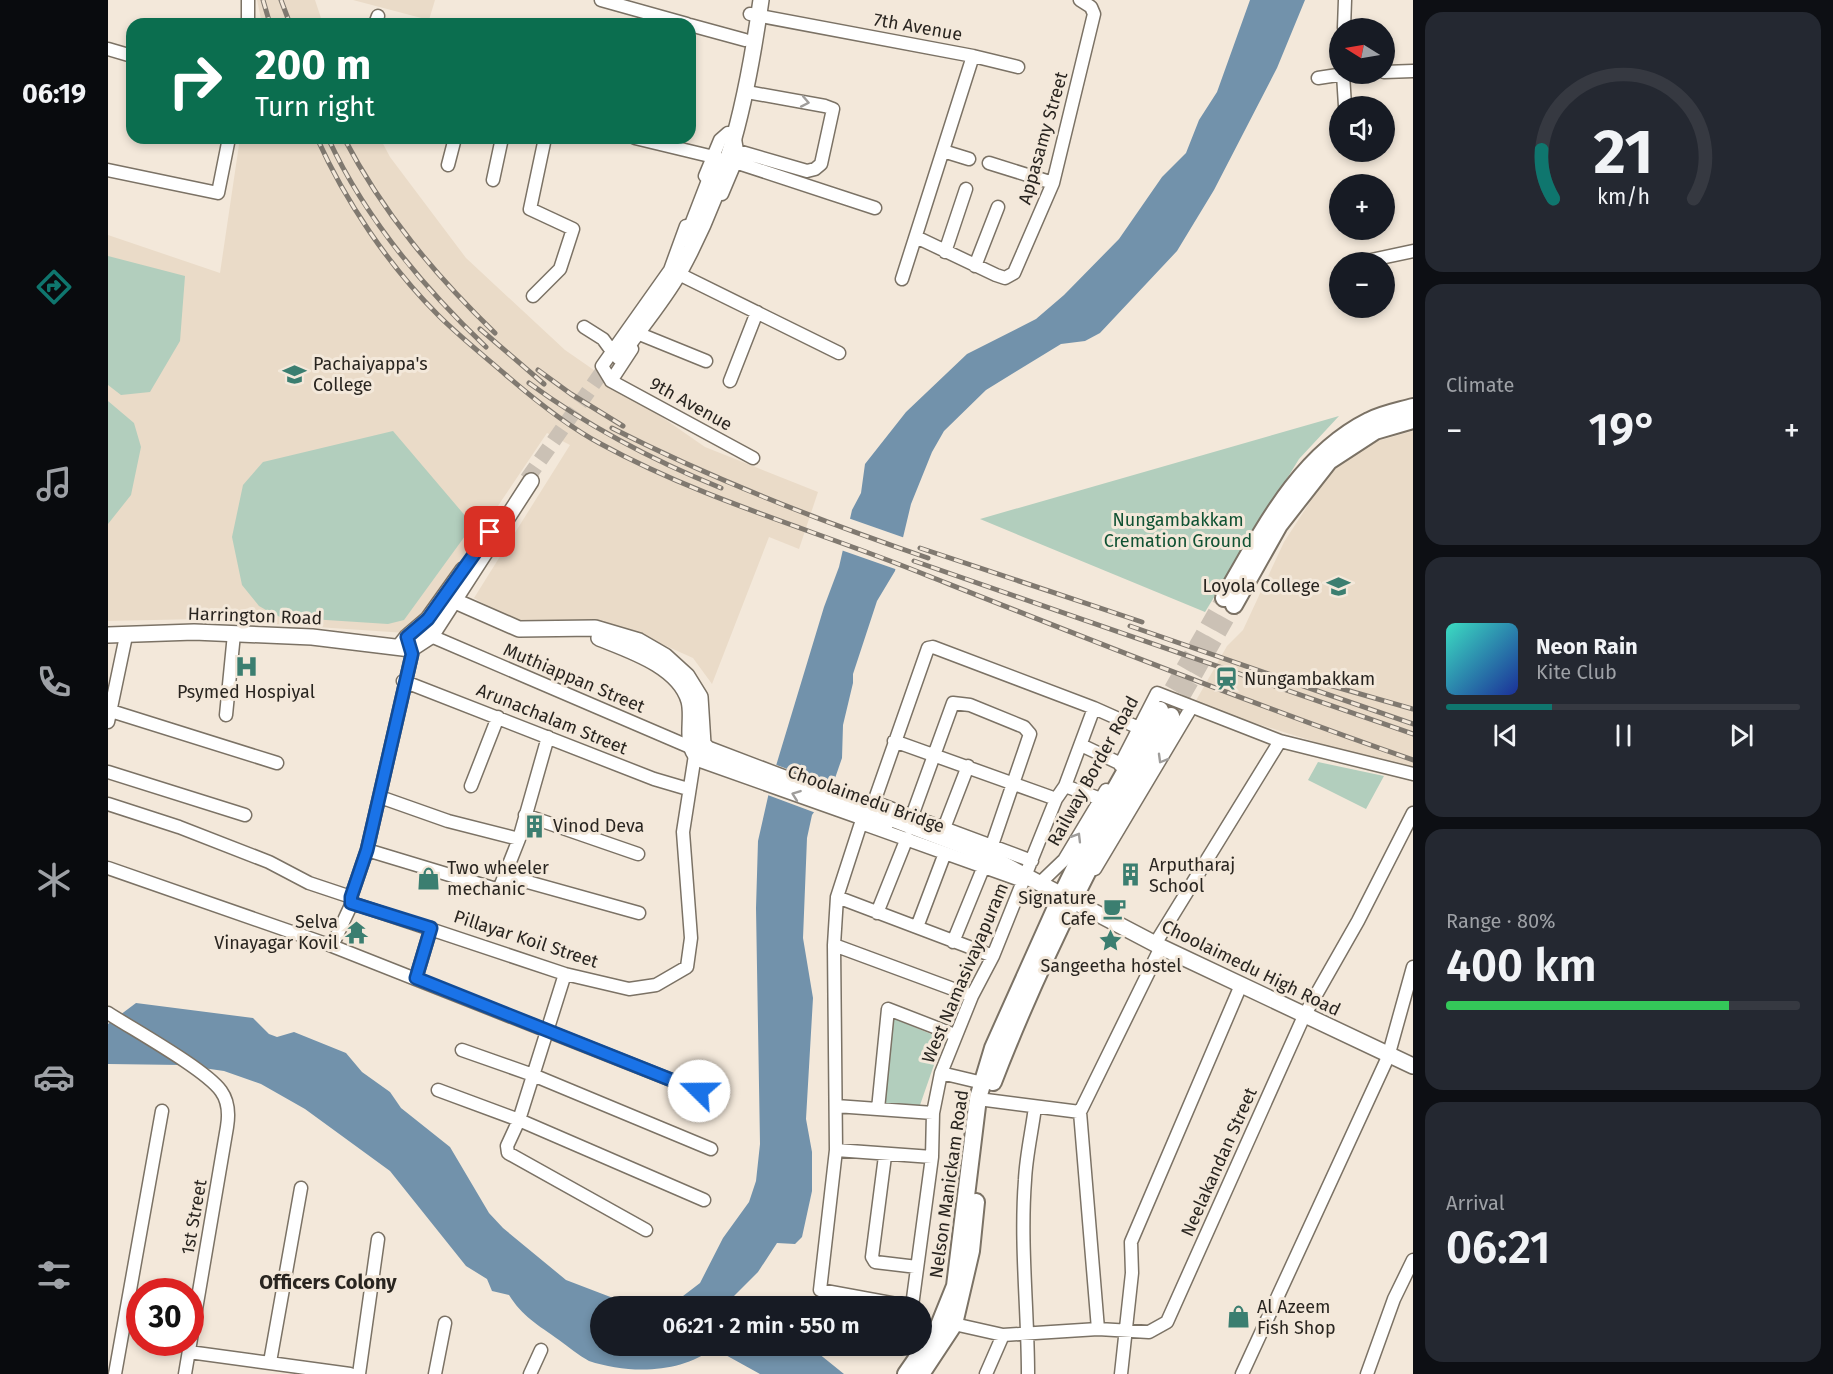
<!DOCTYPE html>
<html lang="en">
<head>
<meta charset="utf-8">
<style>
	:root { --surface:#171b24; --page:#242831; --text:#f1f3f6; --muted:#9ea1a6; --line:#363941; --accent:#0f766e }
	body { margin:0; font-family:"Fira Sans",sans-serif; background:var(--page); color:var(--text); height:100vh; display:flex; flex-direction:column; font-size:22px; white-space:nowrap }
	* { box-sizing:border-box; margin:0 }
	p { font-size:20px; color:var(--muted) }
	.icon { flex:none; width:33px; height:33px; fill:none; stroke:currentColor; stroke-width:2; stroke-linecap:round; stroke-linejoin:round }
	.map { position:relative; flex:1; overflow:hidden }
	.details { display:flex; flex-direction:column; gap:12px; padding:12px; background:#0d0f14; width:420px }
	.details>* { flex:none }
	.top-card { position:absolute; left:18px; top:18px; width:570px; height:126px; border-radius:18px; box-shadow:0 3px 9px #0003; background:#0b6e4f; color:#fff; overflow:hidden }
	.needle { width:39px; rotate:281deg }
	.controls { position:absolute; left:1221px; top:18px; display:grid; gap:12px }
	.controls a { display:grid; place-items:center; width:66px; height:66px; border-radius:50%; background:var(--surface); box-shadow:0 3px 9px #0003; font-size:30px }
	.speed { position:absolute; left:18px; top:1278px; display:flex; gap:12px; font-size:30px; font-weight:700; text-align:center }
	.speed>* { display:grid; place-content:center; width:78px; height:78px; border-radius:50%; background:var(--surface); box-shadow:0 3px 9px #0003; line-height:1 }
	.speed .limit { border:9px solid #d22; background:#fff; color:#111 }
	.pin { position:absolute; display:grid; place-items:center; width:51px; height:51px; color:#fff; margin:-26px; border-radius:12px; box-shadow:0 3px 9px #0006 }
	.me { position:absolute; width:66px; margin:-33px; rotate:292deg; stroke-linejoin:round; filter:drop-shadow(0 0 4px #0008) }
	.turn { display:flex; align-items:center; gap:21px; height:126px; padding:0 30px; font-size:27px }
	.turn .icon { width:78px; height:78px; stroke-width:2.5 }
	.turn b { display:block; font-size:42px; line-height:51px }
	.big { font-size:45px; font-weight:600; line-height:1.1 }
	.details .tile { flex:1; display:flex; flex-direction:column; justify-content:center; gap:9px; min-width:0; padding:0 21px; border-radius:18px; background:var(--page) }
	.details .dial { align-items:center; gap:0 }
	.dial svg { height:156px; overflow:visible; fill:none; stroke:var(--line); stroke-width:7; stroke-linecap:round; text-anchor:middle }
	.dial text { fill:var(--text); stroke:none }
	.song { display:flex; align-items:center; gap:18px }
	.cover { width:72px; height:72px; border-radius:9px; background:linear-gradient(135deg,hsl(170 70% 55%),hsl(230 70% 35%)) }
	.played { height:6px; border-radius:3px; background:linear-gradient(90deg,var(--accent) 30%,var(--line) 30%) }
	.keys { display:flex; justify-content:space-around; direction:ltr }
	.heat { display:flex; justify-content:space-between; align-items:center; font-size:33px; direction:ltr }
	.charge { height:9px; border-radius:4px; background:linear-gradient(90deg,#34c759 80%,var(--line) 0) }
	.trip { position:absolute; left:482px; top:1296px; width:342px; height:60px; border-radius:30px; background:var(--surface); box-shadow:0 3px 9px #0003; font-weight:600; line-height:60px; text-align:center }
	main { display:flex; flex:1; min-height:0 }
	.tabs { display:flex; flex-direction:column; width:108px; justify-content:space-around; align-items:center; background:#090b0e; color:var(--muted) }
	.tabs .icon { width:42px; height:42px }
	.tabs .on { color:var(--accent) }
	.tabs b { font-size:27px; color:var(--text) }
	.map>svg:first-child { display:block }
	.built { fill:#eadbc8 }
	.green { fill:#b2cebd }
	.water { fill:#7292ab }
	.pier { fill:#f3e8da }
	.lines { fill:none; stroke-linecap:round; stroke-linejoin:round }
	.tertiary-tunnel { stroke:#cbc1b5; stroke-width:15; stroke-dasharray:15 8; stroke-linecap:butt }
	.secondary-tunnel { stroke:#cbc1b5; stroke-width:16; stroke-dasharray:16 8; stroke-linecap:butt }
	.minor-casing { stroke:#7b7265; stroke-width:15 }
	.tertiary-casing { stroke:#7b7265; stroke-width:18 }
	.secondary-casing { stroke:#7b7265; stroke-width:20 }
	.minor { stroke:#fff; stroke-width:12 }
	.tertiary { stroke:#fff; stroke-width:15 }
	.secondary { stroke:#fff; stroke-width:16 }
	.rail-casing { stroke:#807970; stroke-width:5 }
	.rail { stroke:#f3e8da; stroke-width:3; stroke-dasharray:9; stroke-linecap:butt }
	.oneway { stroke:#9f9d9b }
	.route-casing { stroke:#114b97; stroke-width:15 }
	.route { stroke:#1a73e8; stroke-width:10 }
	.labels { text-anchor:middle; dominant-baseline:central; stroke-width:6; stroke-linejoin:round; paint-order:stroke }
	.street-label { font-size:18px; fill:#292520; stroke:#f3e8da }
	.poi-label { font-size:18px; fill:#292520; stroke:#f3e8da; text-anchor:start }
	.park-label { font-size:18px; fill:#105233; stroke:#f3e8da }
	.neighbourhood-label { font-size:20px; font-weight:bold; fill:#292520; stroke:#f3e8da }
</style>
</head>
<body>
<main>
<nav class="tabs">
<b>06:19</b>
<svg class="icon on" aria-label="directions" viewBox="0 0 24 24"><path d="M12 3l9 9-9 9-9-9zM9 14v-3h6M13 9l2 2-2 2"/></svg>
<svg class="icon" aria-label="music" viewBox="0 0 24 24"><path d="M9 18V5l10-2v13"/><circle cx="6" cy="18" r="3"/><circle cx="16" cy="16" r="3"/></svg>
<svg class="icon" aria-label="phone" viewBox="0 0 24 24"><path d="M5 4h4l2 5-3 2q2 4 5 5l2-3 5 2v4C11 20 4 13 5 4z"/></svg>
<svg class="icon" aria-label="climate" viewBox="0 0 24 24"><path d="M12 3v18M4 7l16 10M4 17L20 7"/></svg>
<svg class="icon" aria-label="car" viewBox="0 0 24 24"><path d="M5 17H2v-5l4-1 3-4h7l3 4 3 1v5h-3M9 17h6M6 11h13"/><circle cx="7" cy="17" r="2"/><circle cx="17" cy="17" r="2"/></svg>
<svg class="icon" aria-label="filters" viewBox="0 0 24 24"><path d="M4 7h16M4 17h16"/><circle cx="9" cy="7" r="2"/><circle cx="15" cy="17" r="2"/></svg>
</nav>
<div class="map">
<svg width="1305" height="1374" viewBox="0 0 1305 1374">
	<rect width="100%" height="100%" fill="#f3e8da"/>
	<path class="built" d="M149 0H207L215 24H154Z
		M245 0H327L321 20Z
		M132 138H272L282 157 358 258 457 350 597 447 710 492 691 549 661 537 604 684 585 658 527 632 483 620 408 622 366 598 462 445 439 433 318 613 298 633 92 619 0 621V235L112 273Z
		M1305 431V767L1217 745 1086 704 1119 646 1135 630 1176 542 1226 465 1262 443Z"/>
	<path class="green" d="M0 256 77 276 72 341 42 392 13 395 0 385Z
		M0 401 26 423 33 447 23 495 0 524Z
		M1231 416 1191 459 1097 612 872 519Z
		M285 431 365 525 296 620 280 624 172 617 158 610 151 606 134 585 124 537 135 485 155 462Z
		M1210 762 1276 776 1258 809 1200 780Z
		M782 1017 835 1039 811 1108 772 1103Z"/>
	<path class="water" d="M1142 0H1197L1169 68 1106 190 1069 251 992 333 977 341 953 344 878 390 836 431 824 452 803 504 787 571 769 601 745 674V683L735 725 734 758 724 787 704 815 699 838 695 938 705 998 698 1119 704 1152V1191L694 1237 687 1244 669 1243 650 1272 624 1298 623 1306H562L592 1283 615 1238 641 1202 648 1181 652 1144 648 908 650 841 664 779 716 607 731 567 744 510 753 493 757 464 798 412 859 354 928 319 956 295 1011 239 1054 177 1078 153 1091 120 1109 92Z
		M28 1003 145 1018 161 1034 169 1037 186 1032 238 1053 254 1072 282 1092 293 1108 342 1147 381 1213 395 1228 458 1280 526 1306H492V1346H689L705 1349 736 1374H652L605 1348C573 1374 520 1374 481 1361 470 1355 461 1347 451 1340 430 1325 414 1316 401 1295L384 1291 379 1279 358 1266 282 1171 197 1109 153 1084 116 1071 74 1065 0 1064V1024Z"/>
	<path class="pier" d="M740 518 797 538 790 570 733 550Z
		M666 764 727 787 708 813 657 794Z"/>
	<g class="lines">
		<path class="tertiary-tunnel" d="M419 479 503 359"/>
		<path class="secondary-tunnel" d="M1052 710 1116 598
			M1063 716 1126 605"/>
		<defs>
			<path id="minor" d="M140 0V24
				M493 0 579 24
				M642 14 865 56 910 67
				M267 24 270 16
				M582 25 637 40
				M1236 28 1237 0
				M0 49 24 56
				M1276 72 1305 71
				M1235 74 1237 106
				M1210 78 1236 74
				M527 138 610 158
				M630 151 699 171 707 169 713 164 725 109 717 106 639 92
				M835 151 861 159
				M627 162 767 208
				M881 163 945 183
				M340 165 347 138
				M0 170 110 193 121 138
				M597 176 612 140 620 133
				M385 180 394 138
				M614 194 630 156 627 139
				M808 237 888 275 897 278 906 273 945 183 986 14 983 7 972 0
				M837 252 858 189
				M1254 262 1305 251
				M867 266 890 207
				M575 276 731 353
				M794 279 865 56
				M425 296 452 269 465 229 422 209 437 138
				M476 327 495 339 503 350
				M534 335 598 361
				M524 349 503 381 494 366 562 270 578 226
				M503 381 645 458
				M622 381 649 312
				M323 636 582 747 590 745
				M295 681 546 779 580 789
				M3 711 169 763
				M118 715 126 634
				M0 722 18 636
				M786 741 948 799
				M973 745 1013 764
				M1012 765 1049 693 1172 741 1305 774
				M0 772 137 815
				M363 786 390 717
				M957 786 993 799
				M272 797 340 821 411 839
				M0 804 71 827 161 862 201 883 243 897
				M417 815 530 854
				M804 816 845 703 862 705 916 727 922 734 883 848
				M836 828 860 766
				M259 850 388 889 392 887 411 839 440 737
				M924 861 766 802 820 648 825 647 986 708 1031 728
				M0 868 224 946 591 1091
				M987 869 1083 708
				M398 876 531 913
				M933 882 956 860 998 790
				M729 897 885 956
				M244 903 457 974 521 989 548 985 579 967 583 938 575 832 587 755
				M769 913 799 838
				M809 927 837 853
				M845 942 876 866
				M1047 944 1172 741
				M726 945 864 996
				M224 946 244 903 243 897 259 850 304 654 300 641
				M457 974 411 1120 399 1146 400 1153 538 1230
				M308 978 323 928
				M0 1013C26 1030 97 1069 113 1091 121 1102 121 1115 119 1127L77 1374
				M354 1050 425 1075 603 1149
				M833 1073 875 1083
				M330 1090 411 1120 596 1200
				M878 1100 972 1112
				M728 1106 825 1113
				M770 1109 780 1009 847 1035
				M728 1150 824 1157
				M777 1156 764 1257 767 1262 809 1267
				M799 1306 712 1290 728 1150 726 945 729 897 753 823 915 881
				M804 1306 824 1157 825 1113 833 1073 864 996 885 956 948 799 957 786 986 708
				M846 1324 895 1335 990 1329 1041 1332 1059 1322 1196 1016 1250 921 1305 813
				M990 1329 972 1112 1053 947
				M81 1352 242 1374
				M162 1362 193 1188
				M7 1374 54 1111
				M251 1374 270 1239
				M327 1374 337 1323
				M422 1374 433 1350
				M878 1374 895 1335
				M920 1374C920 1310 912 1245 917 1180 918 1156 924 1131 927 1107
				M1013 1374 1024 1273 1023 1242 1133 985
				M1134 1374 1280 1057 1305 967
				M1259 1374 1286 1299 1305 1260"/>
			<path id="tertiary" d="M579 239 606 169
				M511 357C531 329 555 301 572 271 621 182 639 99 653 0
				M347 601 411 629 487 628 531 641 557 656 579 676 592 697 595 744 600 749 874 853 1053 947 1305 1066
				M0 635 86 632 204 637 303 649 323 636 423 481
				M491 638C521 650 571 666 581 701 586 720 575 745 591 759L777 825
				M292 646 299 637 320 619 355 570"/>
			<path id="secondary" d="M1116 598C1154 532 1191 456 1261 421 1274 414 1291 411 1305 407
				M1126 605 1171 525 1221 461 1267 431 1305 420
				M885 1082C934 955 996 834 1063 716
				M798 1374 830 1328 847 1286 870 1098 885 1048 954 894 995 811 1052 710
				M813 1374 846 1324 863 1251 868 1202"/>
		</defs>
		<use href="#minor" class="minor-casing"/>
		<use href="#tertiary" class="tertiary-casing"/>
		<use href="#secondary" class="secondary-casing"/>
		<use href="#minor" class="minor"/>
		<use href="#tertiary" class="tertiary"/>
		<use href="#secondary" class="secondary"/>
		<defs>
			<path id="rail" d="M155 0 162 24
				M173 0 182 24
				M209 138C237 201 281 266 330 315 351 336 375 355 398 375 427 400 459 426 493 444 595 500 710 531 818 575 980 639 1141 703 1305 760
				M220 138C257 218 314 286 378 347
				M236 138C275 213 327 275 387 333
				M372 329 436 384
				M430 370 463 394 515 426
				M421 383C481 427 544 460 613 488
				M504 428C606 480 712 521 820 558
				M812 548 1034 622
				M806 561 1305 734
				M1022 626 1305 724
				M1207 681 1305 709"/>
		</defs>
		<use href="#rail" class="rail-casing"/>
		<use href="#rail" class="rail"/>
	</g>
	<defs><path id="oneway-chevron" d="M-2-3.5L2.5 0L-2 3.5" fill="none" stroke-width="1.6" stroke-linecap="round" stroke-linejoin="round" transform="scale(1.5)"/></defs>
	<g class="oneway">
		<use href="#oneway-chevron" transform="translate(697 102) rotate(11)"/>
		<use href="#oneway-chevron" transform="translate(1054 759) rotate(120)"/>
		<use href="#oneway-chevron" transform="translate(688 795) rotate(-160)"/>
		<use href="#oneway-chevron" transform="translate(969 837) rotate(-59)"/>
	</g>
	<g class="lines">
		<defs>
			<path id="route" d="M382 532 320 619 299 637 304 654 259 850 243 897V903L323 928 308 978 591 1091"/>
		</defs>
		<use href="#route" class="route-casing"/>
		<use href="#route" class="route"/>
	</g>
	<defs>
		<symbol id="university-bare" viewBox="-9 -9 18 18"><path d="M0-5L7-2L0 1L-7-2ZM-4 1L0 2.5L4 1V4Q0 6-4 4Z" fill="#3b7e70" stroke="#f3e8da" stroke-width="2.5" paint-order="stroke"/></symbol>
		<symbol id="hospital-bare" viewBox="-9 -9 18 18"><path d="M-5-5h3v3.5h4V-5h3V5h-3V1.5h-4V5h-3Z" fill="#3b7e70" stroke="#f3e8da" stroke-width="2.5" paint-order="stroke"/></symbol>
		<symbol id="station-bare" viewBox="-9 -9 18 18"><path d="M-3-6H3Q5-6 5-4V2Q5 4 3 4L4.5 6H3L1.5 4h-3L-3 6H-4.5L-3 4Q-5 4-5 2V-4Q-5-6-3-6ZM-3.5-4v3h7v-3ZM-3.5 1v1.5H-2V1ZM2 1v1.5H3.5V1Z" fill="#3b7e70" stroke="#f3e8da" stroke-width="2.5" paint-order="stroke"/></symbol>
		<symbol id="building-bare" viewBox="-9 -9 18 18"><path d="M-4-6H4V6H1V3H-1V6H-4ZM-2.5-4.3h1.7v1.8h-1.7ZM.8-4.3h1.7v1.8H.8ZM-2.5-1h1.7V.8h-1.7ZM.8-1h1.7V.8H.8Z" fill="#3b7e70" stroke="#f3e8da" stroke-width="2.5" paint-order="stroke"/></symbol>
		<symbol id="shop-bare" viewBox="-9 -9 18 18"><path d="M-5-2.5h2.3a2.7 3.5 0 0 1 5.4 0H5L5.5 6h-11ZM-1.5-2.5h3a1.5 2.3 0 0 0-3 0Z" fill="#3b7e70" stroke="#f3e8da" stroke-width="2.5" paint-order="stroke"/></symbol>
		<symbol id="cafe-bare" viewBox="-9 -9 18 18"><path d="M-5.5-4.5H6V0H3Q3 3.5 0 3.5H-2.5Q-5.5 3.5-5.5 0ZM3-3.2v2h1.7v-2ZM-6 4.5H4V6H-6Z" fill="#3b7e70" stroke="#f3e8da" stroke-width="2.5" paint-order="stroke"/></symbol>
		<symbol id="temple-bare" viewBox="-9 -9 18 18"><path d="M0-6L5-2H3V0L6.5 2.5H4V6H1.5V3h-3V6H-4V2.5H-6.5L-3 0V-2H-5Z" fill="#3b7e70" stroke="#f3e8da" stroke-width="2.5" paint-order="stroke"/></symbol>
		<symbol id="sight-bare" viewBox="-9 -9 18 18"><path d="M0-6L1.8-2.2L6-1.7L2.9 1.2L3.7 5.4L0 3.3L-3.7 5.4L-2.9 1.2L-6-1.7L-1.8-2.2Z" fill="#3b7e70" stroke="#f3e8da" stroke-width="2.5" paint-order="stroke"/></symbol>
	</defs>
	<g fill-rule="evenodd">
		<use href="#university-bare" x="170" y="358" width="33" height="33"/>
		<use href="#university-bare" x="1214" y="570" width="33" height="33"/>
		<use href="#hospital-bare" x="122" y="650" width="33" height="33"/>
		<use href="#station-bare" x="1102" y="662" width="33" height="33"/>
		<use href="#building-bare" x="410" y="810" width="33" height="33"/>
		<use href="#building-bare" x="1006" y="858" width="33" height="33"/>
		<use href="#shop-bare" x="304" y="862" width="33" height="33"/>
		<use href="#cafe-bare" x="990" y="892" width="33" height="33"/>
		<use href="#temple-bare" x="232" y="916" width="33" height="33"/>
		<use href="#sight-bare" x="986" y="924" width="33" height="33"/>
		<use href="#shop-bare" x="1114" y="1300" width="33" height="33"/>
	</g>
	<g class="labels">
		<g class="street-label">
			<text transform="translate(810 27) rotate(10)">7th Avenue</text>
			<text transform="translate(935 138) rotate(-74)">Appasamy Street</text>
			<text transform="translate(583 404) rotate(29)">9th Avenue</text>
			<text transform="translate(147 616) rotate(2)">Harrington Road</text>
			<text transform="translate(466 678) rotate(23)">Muthiappan Street</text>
			<text transform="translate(444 719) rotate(22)">Arunachalam Street</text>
			<text transform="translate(985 771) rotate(-61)">Railway Border Road</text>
			<text transform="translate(758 799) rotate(20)">Choolaimedu Bridge</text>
			<text transform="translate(418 939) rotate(18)">Pillayar Koil Street</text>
			<text transform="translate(1143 968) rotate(26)">Choolaimedu High Road</text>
			<text transform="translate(857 973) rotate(-67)">West Namasivayapuram</text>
			<text transform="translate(1111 1162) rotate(-66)">Neelakandan Street</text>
			<text transform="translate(841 1184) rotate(-82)">Nelson Manickam Road</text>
			<text transform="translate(86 1217) rotate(-80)">1st Street</text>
		</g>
		<g class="poi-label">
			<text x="205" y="364">Pachaiyappa's<tspan x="205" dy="21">College</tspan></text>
			<text x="1212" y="586" text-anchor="end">Loyola College</text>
			<text x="1136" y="679">Nungambakkam</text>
			<text x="138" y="692" text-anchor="middle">Psymed Hospiyal</text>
			<text x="445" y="826">Vinod Deva</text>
			<text x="1041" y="865">Arputharaj<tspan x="1041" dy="21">School</tspan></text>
			<text x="339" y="868">Two wheeler<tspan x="339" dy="21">mechanic</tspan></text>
			<text x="988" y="898" text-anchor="end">Signature<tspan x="988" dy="21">Cafe</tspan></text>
			<text x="230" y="922" text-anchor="end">Selva<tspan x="230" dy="21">Vinayagar Kovil</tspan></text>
			<text x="1003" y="966" text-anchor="middle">Sangeetha hostel</text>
			<text x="1149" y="1307">Al Azeem<tspan x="1149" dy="21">Fish Shop</tspan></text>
		</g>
		<g class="park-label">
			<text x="1070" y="520">Nungambakkam<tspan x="1070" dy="21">Cremation Ground</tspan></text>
		</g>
		<g class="neighbourhood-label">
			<text x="220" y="1282">Officers Colony</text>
		</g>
	</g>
</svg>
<div class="controls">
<a><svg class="needle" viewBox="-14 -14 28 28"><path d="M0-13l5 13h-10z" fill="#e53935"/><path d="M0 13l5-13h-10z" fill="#9ea1a6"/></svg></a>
<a><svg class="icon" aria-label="sound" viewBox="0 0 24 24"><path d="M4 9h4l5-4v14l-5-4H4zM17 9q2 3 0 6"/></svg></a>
<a>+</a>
<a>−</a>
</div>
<div class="speed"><div class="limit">30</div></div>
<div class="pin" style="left:382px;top:532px;background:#d93025"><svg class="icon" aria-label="arrive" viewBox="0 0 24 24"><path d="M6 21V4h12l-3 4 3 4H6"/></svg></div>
<svg class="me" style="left:591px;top:1091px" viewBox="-20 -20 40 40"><circle r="19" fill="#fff"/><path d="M0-13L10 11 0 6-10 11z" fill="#1a73e8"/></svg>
<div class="trip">06:21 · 2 min · 550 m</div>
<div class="top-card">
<div class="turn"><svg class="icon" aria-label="right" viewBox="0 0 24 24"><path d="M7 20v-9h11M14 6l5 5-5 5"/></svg><div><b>200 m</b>Turn right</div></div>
</div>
</div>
<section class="details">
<div class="tile dial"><svg viewBox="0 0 100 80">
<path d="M14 69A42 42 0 1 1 86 69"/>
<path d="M14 69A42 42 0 0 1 8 44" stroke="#0f766e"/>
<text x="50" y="56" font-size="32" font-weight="700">21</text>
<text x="50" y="72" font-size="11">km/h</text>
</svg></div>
<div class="tile"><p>Climate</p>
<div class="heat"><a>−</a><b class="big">19°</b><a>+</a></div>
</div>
<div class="tile">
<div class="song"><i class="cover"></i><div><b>Neon Rain</b><p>Kite Club</p></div></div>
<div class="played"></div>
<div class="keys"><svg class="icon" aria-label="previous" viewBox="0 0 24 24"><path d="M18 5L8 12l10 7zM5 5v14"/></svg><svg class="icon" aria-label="pause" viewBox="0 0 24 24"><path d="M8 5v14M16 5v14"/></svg><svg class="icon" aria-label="next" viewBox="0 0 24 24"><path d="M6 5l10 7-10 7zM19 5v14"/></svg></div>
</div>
<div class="tile"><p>Range · 80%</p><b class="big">400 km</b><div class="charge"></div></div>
<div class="tile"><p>Arrival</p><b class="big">06:21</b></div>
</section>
</main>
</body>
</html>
